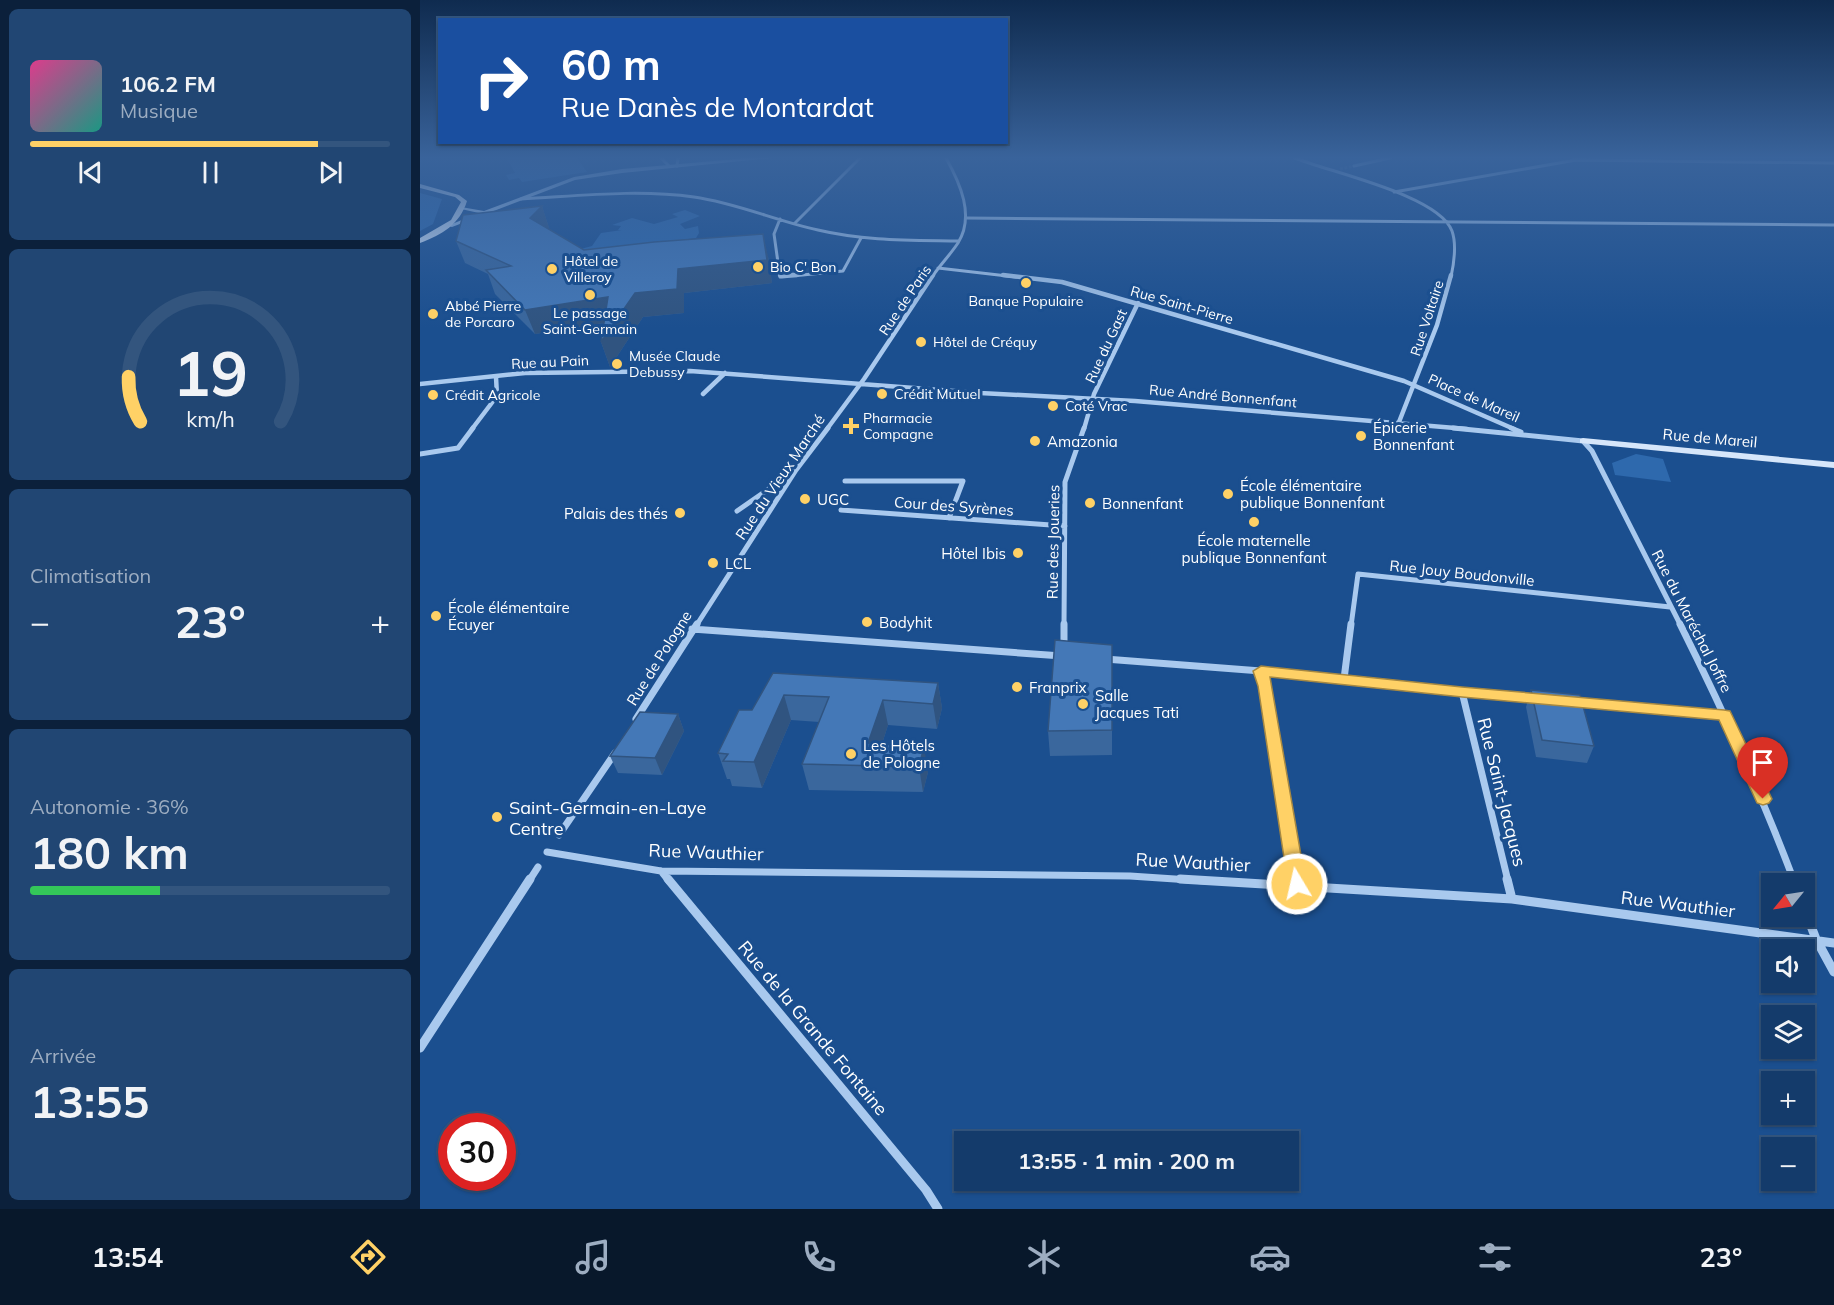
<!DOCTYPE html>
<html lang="fr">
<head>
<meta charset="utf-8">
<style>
	:root { --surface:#143b6b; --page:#214673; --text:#f1f3f6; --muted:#9dadc1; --line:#33557e; --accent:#ffd166 }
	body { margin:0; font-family:Mulish,sans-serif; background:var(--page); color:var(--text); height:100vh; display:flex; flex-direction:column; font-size:22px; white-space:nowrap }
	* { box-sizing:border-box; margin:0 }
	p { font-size:20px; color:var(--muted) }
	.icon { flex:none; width:33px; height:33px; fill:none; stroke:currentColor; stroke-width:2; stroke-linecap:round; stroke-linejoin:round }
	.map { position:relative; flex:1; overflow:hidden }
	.side { display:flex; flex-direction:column; gap:9px; padding:9px; background:#0b203b; width:420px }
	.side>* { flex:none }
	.hud { position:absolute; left:18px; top:18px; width:570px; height:126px; border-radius:0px; box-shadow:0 2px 4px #0004,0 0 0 2px var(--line); background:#1a4fa0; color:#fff; overflow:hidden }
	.needle { width:39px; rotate:240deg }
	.tools { position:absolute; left:1341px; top:873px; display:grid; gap:12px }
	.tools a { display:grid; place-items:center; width:54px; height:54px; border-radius:0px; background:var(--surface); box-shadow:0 2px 4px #0004,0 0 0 2px var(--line); font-size:30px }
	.speed { position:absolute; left:18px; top:1113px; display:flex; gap:12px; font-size:30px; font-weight:700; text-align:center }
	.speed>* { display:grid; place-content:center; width:78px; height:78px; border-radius:50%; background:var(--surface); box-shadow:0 2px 4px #0004,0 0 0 2px var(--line); line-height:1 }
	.speed .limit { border:9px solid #d22; background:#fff; color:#111 }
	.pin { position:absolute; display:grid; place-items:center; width:51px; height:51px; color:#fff; margin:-62px -26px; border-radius:50% 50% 50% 0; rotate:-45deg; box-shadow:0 0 6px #0007 }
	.pin .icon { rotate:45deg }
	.me { position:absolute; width:66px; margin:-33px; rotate:351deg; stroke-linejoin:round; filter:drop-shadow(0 0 4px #0008) }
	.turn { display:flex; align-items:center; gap:21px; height:126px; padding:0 24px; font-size:27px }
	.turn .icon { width:78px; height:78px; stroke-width:2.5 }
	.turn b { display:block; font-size:42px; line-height:51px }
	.big { font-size:45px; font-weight:700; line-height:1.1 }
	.side .widget { flex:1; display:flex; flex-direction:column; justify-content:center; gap:9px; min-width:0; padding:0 21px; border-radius:9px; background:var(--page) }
	.side .dial { align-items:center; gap:0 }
	.dial svg { height:156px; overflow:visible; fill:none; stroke:var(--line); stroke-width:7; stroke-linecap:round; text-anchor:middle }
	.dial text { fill:var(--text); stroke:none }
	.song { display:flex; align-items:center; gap:18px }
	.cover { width:72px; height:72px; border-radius:9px; background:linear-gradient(135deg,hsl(330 70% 55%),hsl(170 70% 35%)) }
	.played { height:6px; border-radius:3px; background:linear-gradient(90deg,var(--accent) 80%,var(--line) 80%) }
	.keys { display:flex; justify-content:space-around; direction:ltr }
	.heat { display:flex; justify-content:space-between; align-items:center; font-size:33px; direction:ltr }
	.charge { height:9px; border-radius:4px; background:linear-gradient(90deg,#34c759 36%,var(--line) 0) }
	.trip { position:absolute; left:534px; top:1131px; width:345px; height:60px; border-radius:0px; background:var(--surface); box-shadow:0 2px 4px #0004,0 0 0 2px var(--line); font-weight:700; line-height:60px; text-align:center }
	.tabs { display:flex; height:96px; justify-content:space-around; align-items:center; background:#08182b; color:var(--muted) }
	.tabs .icon { width:42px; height:42px }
	.tabs .selected { color:var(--accent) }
	.tabs b { font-size:27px; color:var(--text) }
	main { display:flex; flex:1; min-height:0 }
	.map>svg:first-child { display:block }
	.green { fill:#2e69ad }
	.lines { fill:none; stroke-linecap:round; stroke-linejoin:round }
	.minor-tunnel { stroke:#3d69a0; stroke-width:3; stroke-dasharray:3 1.5; stroke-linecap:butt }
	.minor-far4 { stroke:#a9c9ee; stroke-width:3 }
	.minor-far3 { stroke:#a9c9ee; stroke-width:4.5 }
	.minor-far2 { stroke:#a9c9ee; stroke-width:5 }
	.minor-far1 { stroke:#a9c9ee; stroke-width:7 }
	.minor { stroke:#a9c9ee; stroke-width:9 }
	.tertiary { fill:#a9c9ee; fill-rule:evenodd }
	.secondary { fill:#d6e6fa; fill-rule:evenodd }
	.wall { fill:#3a679d }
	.shaded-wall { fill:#305480 }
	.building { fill:#4478b7; stroke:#305480; stroke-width:1.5 }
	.route { fill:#ffd166; stroke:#a68842; stroke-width:1.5 }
	.poi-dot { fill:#ffd166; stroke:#1b4f8f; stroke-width:2 }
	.labels { text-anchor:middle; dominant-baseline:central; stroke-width:6; stroke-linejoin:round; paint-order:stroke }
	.far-poi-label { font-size:14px; fill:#fff; stroke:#1b4f8f; text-anchor:start }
	.far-street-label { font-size:14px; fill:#fff; stroke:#1b4f8f }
	.poi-label { font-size:15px; fill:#fff; stroke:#1b4f8f; text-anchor:start }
	.street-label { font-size:15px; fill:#fff; stroke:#1b4f8f }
	.near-street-label { font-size:18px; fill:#fff; stroke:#1b4f8f }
	.near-poi-label { font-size:18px; fill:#fff; stroke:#1b4f8f; text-anchor:start }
</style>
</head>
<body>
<main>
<section class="side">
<div class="widget">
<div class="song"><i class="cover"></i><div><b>106.2 FM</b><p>Musique</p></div></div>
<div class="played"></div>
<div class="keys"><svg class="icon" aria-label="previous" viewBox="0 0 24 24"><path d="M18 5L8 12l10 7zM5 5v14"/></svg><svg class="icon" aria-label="pause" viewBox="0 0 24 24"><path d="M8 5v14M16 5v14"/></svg><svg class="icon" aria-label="next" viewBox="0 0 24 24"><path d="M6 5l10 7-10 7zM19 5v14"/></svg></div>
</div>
<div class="widget dial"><svg viewBox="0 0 100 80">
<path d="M14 69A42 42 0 1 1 86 69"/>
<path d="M14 69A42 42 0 0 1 8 46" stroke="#ffd166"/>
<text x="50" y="56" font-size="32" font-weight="700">19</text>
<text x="50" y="72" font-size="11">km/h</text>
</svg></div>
<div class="widget"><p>Climatisation</p>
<div class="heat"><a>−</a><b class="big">23°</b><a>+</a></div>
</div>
<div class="widget"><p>Autonomie · 36%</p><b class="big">180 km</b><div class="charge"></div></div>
<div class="widget"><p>Arrivée</p><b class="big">13:55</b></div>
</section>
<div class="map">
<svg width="1414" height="1209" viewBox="0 0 1414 1209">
	<rect width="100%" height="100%" fill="#1b4f8f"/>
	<path class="green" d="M87 158H157L167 172 102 182 99 178 89 180 86 175 95 173Z
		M0 193 22 199 13 224 0 231Z
		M265 210 280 216 260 224 265 229 278 226 279 233 276 238 134 256 172 246 181 233 202 230H198L201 226 192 225 212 218 234 224 258 217 252 214Z
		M1216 454 1243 459 1251 482 1195 475 1192 463Z"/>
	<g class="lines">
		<path class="minor-tunnel" d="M920 169 934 166"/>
		<path class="minor-far4" d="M241 158 249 166
			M875 158C909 172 1019 195 1032 231 1037 245 1034 263 1031 277
			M1154 160 1414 163
			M257 166 258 158
			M934 166 970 158
			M974 192 1156 160
			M101 199C158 196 217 189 274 197 317 203 356 221 398 230 444 241 492 240 539 241
			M547 218 1414 225
			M375 223 440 158
			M518 268 596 277
			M360 277 354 234 360 219
			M362 277 423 271 441 238
			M512 277C520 265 530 255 538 243 555 216 540 183 526 158"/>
		<path class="minor-far3" d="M360 275H377
			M583 275 642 282 984 381 1094 429
			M0 384 105 373 270 371 560 393 715 401 1047 429
			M283 394 305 373
			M979 422 1017 325 1031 275
			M52 429 77 396 76 377
			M407 429 444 379 513 275
			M664 429 674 394 718 303"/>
		<path class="minor-far2" d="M1033 428 1163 441 1172 451 1261 626
			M1091 428 1101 432
			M0 454 38 448 53 428
			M425 481H543L529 518
			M421 510 645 526
			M317 511 373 472
			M276 626 376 470 408 428
			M644 626 645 482 664 428
			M931 626 938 574 1250 607"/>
		<path class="minor-far1" d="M1260 624C1302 708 1341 793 1374 881
			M272 629 642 656
			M644 649V624
			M685 659 841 671 1114 698
			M841 671 876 881
			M924 679 931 624
			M1042 692 1088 881
			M1154 702 1304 715
			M216 719 277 624
			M139 835 195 753
			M127 852 241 871 710 876 785 881
			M241 871 249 881
			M109 881 118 867"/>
		<path class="minor" d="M248 879 506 1190 518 1209
			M760 879 1092 899 1414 943
			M876 879 877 884
			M1087 879 1092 899
			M1373 879 1375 884
			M1384 908 1396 939 1414 972
			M0 1048 110 879"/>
		<path class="tertiary" d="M328 158H351L202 173 155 180 32 227 27 226 59 213 41 209V207L64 211 154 177 202 169Z"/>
		<path class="secondary" d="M0 184 39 195 47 201C40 224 22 235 0 243V238L31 220 41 202 35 197 0 188Z
			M1163 438 1414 462V468L1160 443V439Z"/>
	</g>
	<path class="wall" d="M122 206 129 228 128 229 164 250 348 256 352 283 264 293V313L223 317 190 367 181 342 184 323 115 334 75 294 68 274 45 263 36 241Z
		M692 645V755L630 756 628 731Z
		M353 673 518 683 522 708 517 729 468 725 462 744 508 772 503 792 389 790 382 764 399 722 371 720 342 788 312 786 310 779H307L298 753 332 710Z
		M1111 690 1174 746 1167 763 1116 757 1106 707Z
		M258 714 264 731 242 775 198 773 190 756Z"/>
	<path class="shaded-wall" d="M122 206 129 228 118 240 110 218Z
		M343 234 348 256 352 283 264 293V313L223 317 190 367 181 342 196 321 115 334 105 310 215 293 258 269Z
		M518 683 522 708 517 729 513 704Z
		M364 695 371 720 342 788 334 762Z
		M463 700 468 725 455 766 448 743Z
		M258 714 264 731 242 775 235 758Z
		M504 746 508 772 503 792 499 767Z"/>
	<path class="building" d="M122 206 110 218 164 250 234 242 343 234 347 260 258 269 257 289 215 293 181 342 188 297 105 310 66 270 91 266 36 241 43 215Z
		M635 640 692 645V730L628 731Z
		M353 673 518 683 513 704 463 700 448 743 504 746 499 767 382 764 409 697 364 695 334 762 303 761 308 754 298 753 319 710H332Z
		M1111 690 1160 695 1174 746 1122 740Z
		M220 712 258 714 235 758 190 756Z"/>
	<linearGradient id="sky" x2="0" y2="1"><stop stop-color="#0f2b4f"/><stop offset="0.48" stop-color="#39639b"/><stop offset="1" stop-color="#39639b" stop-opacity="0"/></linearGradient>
	<rect width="1414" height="328" fill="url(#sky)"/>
	<path class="route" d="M841 666 1042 687 1304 710 1310 711 1312 715 1352 799 1349 803 1343 805 1337 803 1299 720 1042 697 850 677 886 884 883 890 877 892 870 890 868 884 838 686 833 671Z"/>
	<g class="poi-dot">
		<circle cx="338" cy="267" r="6"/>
		<circle cx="132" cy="269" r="6"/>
		<circle cx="606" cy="283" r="6"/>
		<circle cx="170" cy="295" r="6"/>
		<circle cx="13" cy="314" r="6"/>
		<circle cx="501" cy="342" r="6"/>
		<circle cx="197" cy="364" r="6"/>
		<circle cx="462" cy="394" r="6"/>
		<circle cx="13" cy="395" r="6"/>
		<circle cx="633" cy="406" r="6"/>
		<path d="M428 417h6v6h6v6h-6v6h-6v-6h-6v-6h6z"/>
		<circle cx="941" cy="436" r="6"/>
		<circle cx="615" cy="441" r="6"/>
		<circle cx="808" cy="494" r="6"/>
		<circle cx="385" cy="499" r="6"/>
		<circle cx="670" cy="503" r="6"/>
		<circle cx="260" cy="513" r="6"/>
		<circle cx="834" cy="522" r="6"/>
		<circle cx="598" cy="553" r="6"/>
		<circle cx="293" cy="563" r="6"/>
		<circle cx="16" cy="616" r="6"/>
		<circle cx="447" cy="622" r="6"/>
		<circle cx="597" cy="687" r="6"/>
		<circle cx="663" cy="704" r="6"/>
		<circle cx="431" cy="754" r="6"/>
		<circle cx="77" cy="817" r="6"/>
	</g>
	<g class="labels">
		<g class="far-poi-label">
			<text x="144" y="261">Hôtel de<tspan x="144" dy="16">Villeroy</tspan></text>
			<text x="350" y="267">Bio C' Bon</text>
			<text x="606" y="301" text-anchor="middle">Banque Populaire</text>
			<text x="25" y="306">Abbé Pierre<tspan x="25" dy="16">de Porcaro</tspan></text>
			<text x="170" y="313" text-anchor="middle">Le passage<tspan x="170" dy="16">Saint-Germain</tspan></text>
			<text x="513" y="342">Hôtel de Créquy</text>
			<text x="209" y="356">Musée Claude<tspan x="209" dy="16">Debussy</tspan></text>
			<text x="474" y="394">Crédit Mutuel</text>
			<text x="25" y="395">Crédit Agricole</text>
			<text x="645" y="406">Coté Vrac</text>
			<text x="443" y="418">Pharmacie<tspan x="443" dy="16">Compagne</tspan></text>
		</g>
		<g class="far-street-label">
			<text transform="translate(485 300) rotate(-56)">Rue de Paris</text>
			<text transform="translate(762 305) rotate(16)">Rue Saint-Pierre</text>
			<text transform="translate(1007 318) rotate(-72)">Rue Voltaire</text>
			<text transform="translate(686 346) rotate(-65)">Rue du Gast</text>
			<text transform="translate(130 362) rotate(-3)">Rue au Pain</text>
			<text transform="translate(803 396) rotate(5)">Rue André Bonnenfant</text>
			<text transform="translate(1054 398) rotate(24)">Place de Mareil</text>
		</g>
		<g class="poi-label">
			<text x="953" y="427">Épicerie<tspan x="953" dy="17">Bonnenfant</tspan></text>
			<text x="627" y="441">Amazonia</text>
			<text x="820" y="485">École élémentaire<tspan x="820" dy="17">publique Bonnenfant</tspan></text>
			<text x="397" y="499">UGC</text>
			<text x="682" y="503">Bonnenfant</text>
			<text x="248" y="513" text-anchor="end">Palais des thés</text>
			<text x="834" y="540" text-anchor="middle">École maternelle<tspan x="834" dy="17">publique Bonnenfant</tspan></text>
			<text x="586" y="553" text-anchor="end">Hôtel Ibis</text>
			<text x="305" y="563">LCL</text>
			<text x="28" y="607">École élémentaire<tspan x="28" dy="17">Écuyer</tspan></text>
			<text x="459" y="622">Bodyhit</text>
			<text x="609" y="687">Franprix</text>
			<text x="675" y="695">Salle<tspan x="675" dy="17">Jacques Tati</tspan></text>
			<text x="443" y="745">Les Hôtels<tspan x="443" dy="17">de Pologne</tspan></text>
		</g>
		<g class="street-label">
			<text transform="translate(1290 438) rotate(5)">Rue de Mareil</text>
			<text transform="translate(360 477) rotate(-56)">Rue du Vieux Marché</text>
			<text transform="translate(534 506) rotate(4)">Cour des Syrènes</text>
			<text transform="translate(633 542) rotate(-89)">Rue des Joueries</text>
			<text transform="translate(1042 573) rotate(6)">Rue Jouy Boudonville</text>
			<text transform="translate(1272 621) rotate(63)">Rue du Maréchal Joffre</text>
			<text transform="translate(239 658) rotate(-58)">Rue de Pologne</text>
		</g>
		<g class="near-street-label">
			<text transform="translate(1082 792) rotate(76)">Rue Saint-Jacques</text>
			<text transform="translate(286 852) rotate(2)">Rue Wauthier</text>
			<text transform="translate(773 862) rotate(3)">Rue Wauthier</text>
			<text transform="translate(1258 904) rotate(7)">Rue Wauthier</text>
			<text transform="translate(393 1028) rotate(50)">Rue de la Grande Fontaine</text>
		</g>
		<g class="near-poi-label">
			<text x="89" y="807">Saint-Germain-en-Laye<tspan x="89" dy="21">Centre</tspan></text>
		</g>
	</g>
</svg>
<div class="tools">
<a><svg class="needle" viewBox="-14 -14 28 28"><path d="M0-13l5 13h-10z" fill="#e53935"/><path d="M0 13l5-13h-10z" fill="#9dadc1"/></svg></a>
<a><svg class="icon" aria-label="sound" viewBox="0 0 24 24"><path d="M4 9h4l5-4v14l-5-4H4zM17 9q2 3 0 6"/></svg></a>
<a><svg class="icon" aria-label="layers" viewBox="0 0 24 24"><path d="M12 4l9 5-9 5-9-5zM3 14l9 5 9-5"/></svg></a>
<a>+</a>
<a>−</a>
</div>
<div class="speed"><div class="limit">30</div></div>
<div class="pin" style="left:1343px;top:799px;background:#d93025"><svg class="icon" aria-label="arrive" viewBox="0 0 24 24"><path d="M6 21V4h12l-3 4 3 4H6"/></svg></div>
<svg class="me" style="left:877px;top:884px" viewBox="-20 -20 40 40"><circle r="17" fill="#ffd166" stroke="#fff" stroke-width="3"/><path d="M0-11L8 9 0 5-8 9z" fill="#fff"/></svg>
<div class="trip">13:55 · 1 min · 200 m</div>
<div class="hud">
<div class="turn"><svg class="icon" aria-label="right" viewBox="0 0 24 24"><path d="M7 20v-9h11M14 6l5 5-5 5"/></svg><div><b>60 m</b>Rue Danès de Montardat</div></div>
</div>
</div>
</main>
<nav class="tabs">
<b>13:54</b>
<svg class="icon selected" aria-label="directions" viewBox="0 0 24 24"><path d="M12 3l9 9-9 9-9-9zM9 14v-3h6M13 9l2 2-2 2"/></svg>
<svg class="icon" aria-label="music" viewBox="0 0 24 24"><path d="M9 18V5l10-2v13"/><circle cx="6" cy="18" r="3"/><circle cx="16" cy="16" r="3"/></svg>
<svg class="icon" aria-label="phone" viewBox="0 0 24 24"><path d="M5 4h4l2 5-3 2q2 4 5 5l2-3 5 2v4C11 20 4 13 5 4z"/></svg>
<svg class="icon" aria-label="climate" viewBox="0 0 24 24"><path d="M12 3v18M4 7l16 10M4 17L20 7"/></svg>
<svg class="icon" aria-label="car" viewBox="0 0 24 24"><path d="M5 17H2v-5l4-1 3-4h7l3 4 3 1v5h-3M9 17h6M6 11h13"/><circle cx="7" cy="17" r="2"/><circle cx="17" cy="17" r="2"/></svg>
<svg class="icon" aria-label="filters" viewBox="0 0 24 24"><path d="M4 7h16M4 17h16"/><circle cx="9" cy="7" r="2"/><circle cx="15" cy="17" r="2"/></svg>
<b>23°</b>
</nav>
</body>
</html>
